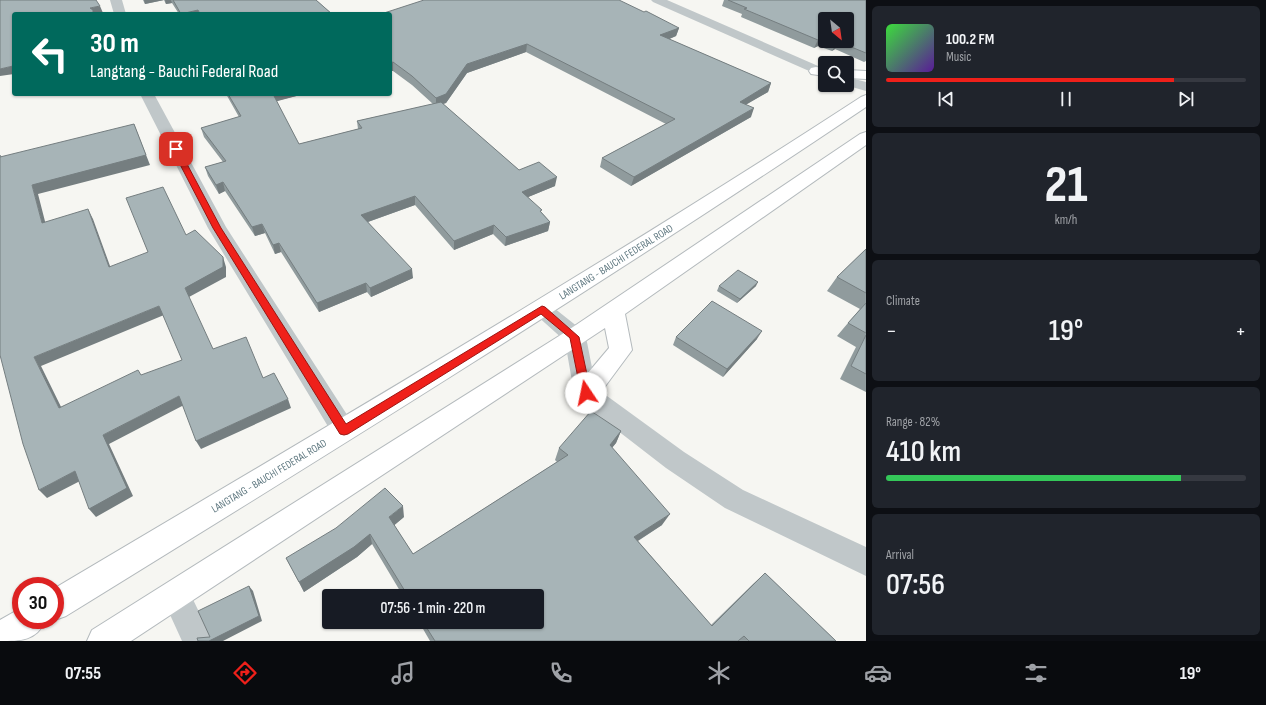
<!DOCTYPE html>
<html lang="en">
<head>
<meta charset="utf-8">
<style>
	:root { --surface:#171b24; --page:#20242c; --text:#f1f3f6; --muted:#9ea1a6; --line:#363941; --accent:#ef201a }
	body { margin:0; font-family:"Sofia Sans Condensed",sans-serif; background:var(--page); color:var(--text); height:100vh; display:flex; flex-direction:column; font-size:15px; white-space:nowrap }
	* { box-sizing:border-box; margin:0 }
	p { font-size:13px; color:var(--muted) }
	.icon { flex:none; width:22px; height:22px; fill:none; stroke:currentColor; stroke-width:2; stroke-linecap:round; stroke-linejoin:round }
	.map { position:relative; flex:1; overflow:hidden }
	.drawer { display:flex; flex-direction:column; gap:6px; padding:6px; background:#0d0f14; width:400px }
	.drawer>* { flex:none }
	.banner { position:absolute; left:12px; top:12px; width:380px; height:84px; border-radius:4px; box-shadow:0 1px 3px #0004; background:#00695c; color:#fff; overflow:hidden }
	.needle { width:26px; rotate:151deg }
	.fabs { position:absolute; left:818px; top:12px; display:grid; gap:8px }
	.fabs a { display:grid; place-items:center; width:36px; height:36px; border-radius:4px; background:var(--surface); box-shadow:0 1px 3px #0004; font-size:20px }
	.speed { position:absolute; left:12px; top:577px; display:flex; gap:8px; font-size:20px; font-weight:700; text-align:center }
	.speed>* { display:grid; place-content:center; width:52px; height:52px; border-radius:50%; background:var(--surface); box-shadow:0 1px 3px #0004; line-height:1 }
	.speed .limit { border:6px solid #d22; background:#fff; color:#111 }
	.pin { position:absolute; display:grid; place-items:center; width:34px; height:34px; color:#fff; margin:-17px; border-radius:8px; box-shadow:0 2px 6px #0006 }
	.me { position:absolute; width:44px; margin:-22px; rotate:349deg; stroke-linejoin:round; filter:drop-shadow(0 0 3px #0008) }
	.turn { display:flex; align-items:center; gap:14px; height:84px; padding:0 12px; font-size:18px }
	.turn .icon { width:52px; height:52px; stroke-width:2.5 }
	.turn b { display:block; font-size:28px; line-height:34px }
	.big { font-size:30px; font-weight:600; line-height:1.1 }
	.drawer .tile { flex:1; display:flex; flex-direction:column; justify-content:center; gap:6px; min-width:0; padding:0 14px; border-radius:6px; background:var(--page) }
	.drawer .dial { align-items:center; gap:0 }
	.dial b { font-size:52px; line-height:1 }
	.song { display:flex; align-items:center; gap:12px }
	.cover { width:48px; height:48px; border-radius:6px; background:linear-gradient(135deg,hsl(120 70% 55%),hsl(270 70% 35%)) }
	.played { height:4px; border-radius:2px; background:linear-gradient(90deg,var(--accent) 80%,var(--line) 80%) }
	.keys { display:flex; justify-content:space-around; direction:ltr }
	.heat { display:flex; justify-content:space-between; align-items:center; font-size:22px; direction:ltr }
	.charge { height:6px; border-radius:3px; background:linear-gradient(90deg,#34c759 82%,var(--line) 0) }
	.trip { position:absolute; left:322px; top:589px; width:222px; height:40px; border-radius:4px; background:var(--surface); box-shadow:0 1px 3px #0004; font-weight:600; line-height:40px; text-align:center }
	.dock { display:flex; height:64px; justify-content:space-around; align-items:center; background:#090b0e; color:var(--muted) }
	.dock .icon { width:28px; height:28px }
	.dock .selected { color:var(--accent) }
	.dock b { font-size:18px; color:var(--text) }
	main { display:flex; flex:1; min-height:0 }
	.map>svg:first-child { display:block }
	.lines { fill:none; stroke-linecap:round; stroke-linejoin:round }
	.primary-casing { stroke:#b4babd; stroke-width:2 }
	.minor { fill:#c0c7c9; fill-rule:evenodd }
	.primary { fill:#fff; fill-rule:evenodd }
	.wall { fill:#909b9d; fill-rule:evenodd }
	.shaded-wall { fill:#757e80 }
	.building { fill:#a7b4b7; stroke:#757e80; fill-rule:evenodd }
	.route { fill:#ef201a; stroke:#9b1511 }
	.labels { text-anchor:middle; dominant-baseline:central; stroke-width:4; stroke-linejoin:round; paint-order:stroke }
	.street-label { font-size:11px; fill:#5f7880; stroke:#fff }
</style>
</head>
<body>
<main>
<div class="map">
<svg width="866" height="641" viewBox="0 0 866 641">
	<rect width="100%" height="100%" fill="#f6f6f2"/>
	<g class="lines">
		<defs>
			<path id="primary" d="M816 67 825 68V76L811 74 809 71 811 68Z
				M847 70 866 71V79L847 78Z
				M866 95V107C604 283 335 450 66 616L55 620H54L55 588C326 427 597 269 861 97Z
				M866 132V145L625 314 632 350 595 400 586 403 577 400 574 393 577 386 609 348 605 328 131 641H87L92 630 567 331 860 134Z
				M21 608V620H46C36 641 21 641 0 641V620Z"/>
		</defs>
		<use href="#primary" class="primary-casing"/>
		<path class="minor" d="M110 0H122L126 14H114Z
			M651 0H667L825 69V78L653 2Z
			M847 77 866 82V91L845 85H847Z
			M140 94H154L226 227 353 424 356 431 353 438 344 442 335 438 208 228Z
			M542 301 549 304 583 331 586 337 596 388 684 452 743 490 866 547V576L725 508 666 468 578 400 574 393 565 341 535 314 532 309 535 304Z
			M176 580 186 585 213 641H182L161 595 166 585Z"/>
		<use href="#primary" class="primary"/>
	</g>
	<path class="wall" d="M143 0H316L332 14H179L172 3 166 4 164 0 145 4Z
		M724 0H866V61L864 62 835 49 832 51 818 46 814 48 741 17 742 14 722 6ZM825 19 847 41H825Z
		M390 14 679 28 676 36 669 39 771 83 768 92 746 104 751 117 631 186 600 167 602 158 666 124 526 52 467 73 446 103 443 104 519 170 555 186 528 197 550 222 548 231 505 246 493 234 454 250 415 205 368 222 413 278 371 297 367 292 319 312 281 252 275 254 265 233 255 236 225 191 219 194 208 176 205 167 223 162 204 137 201 128 239 117 226 94H304L276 101 299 144 358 129 357 121 433 104 412 85 393 71H390Z
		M866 249V392L840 379 856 347 837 336 848 323 860 309 827 291 837 277Z
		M719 286H756L737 303 717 291Z
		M676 337 757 339 723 377 673 345Z
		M621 431 616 443 612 448 662 525 638 541 711 625 754 583 765 573 836 641H430L419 622H537V596H403L372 544 357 557 304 592 286 558 404 517 394 525 413 554 557 462 555 460 559 448Z"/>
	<path class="shaded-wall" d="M144 0H164L145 4Z
		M165 0H171L172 3 166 4Z
		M100 6 103 13 97 14H92L90 8Z
		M198 10 199 14H181Z
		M679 28 676 36 658 44 660 35Z
		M822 38 818 46 814 48 818 40Z
		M839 42 835 49 832 51 836 44Z
		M527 44 526 52 467 73 446 103 436 106V98L467 64Z
		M393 62V71H390V63Z
		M13 66 14 68V74L0 76V69Z
		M771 83 768 92 737 110 740 102Z
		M272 94H304L274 102Z
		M754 108 751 117 631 186 634 177Z
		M134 124 150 165 38 194 48 233 42 223 32 185Z
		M557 177 555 186 521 200 522 192Z
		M223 182 225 191 219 194 216 185Z
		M415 196V205L362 224 361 215Z
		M88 209 93 219 114 277 109 267Z
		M550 222 548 231 505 246 506 237Z
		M262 224 265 233 255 236 252 227Z
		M494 225 493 234 454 250V241Z
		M279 243 281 252 275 254 273 245Z
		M223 257 226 267V277L189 297 185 288Z
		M412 269 413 278 371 297 370 288Z
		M758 282 756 286 737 303 740 299Z
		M366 283 367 292 319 312 317 303Z
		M159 306 164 315 41 366 66 417 59 408 34 357Z
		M762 331 757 339 723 377 727 369Z
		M179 396 184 405 109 444 133 496 96 517 89 509 103 435Z
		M288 399 291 408 201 449 196 441Z
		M621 431 616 443 604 457 610 445Z
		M75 471 82 480 47 498 39 490Z
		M403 506 404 517 391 528 389 517Z
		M670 514 662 525 628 547 634 537Z
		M370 534 372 544 357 557 304 592 299 582Z
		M249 586 253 591 262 621 223 641H209Z"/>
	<path class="building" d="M0 0H96L100 6 90 8 93 10V14H14V69L13 66 0 69Z
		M173 0H316L332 14H220L219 13 214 14H200L198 10 181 14Z
		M424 0H619L644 12 646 11 679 28 660 35 771 83 740 102 754 108 634 177 602 158 675 119 527 44 467 64 446 94 436 98 412 76 393 62 390 63V14H381Z
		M728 0H866V53L839 42 836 44 829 41H847V19H825V39L822 38 818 40 744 9 747 8Z
		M228 94H273L299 144 362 128 357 121 441 102 519 170 539 162 557 177 522 192 542 210 540 211 550 222 506 237 494 225 454 241 415 196 361 215 412 269 370 288 366 283 317 303 279 243 273 245 262 224 252 227 223 182 216 185 205 167 226 161 201 128 241 116Z
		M134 124 146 155 32 185 42 223 88 209 109 267 148 252 126 198 163 187 186 235 195 230 223 257V267L185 288 213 349 246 337 263 378 274 373 288 399 196 441 179 396 103 435 127 488 89 509 75 471 39 490 23 444 0 355V155V157ZM159 306 182 360 141 375 138 370 59 408 34 357Z
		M866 249V293L837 277Z
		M738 270 758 282 740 299 719 286Z
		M712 301 762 331 727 369 676 337Z
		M866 303V333L848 323Z
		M866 335V374L851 366Z
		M591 411 621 431 610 445 670 514 634 537 712 626 765 573 836 641H749L744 636 738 641H435L423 622H537V596H408L370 534 354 547 299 582 286 558 336 528 385 488 403 506 389 517 413 554 568 455 559 448Z
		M249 586 259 616 209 641H198L197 638 210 637 198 611Z"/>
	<path class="route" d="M173 147 179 149 221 228 346 424 542 306 545 307 579 337 591 393 589 396 586 397 582 396 581 393 570 338 541 314 348 434 344 435 340 434 213 228 172 149Z"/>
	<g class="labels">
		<g class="street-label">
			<text transform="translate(616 262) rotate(-32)">LANGTANG - BAUCHI FEDERAL ROAD</text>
			<text transform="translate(269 476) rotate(-31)">LANGTANG - BAUCHI FEDERAL ROAD</text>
		</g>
	</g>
</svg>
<div class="fabs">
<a><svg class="needle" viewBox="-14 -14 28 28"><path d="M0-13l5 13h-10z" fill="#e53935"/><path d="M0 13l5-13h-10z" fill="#9ea1a6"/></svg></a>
<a><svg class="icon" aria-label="search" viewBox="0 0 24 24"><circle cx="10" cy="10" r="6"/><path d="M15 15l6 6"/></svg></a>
</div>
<div class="speed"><div class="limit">30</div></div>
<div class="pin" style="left:176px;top:149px;background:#d93025"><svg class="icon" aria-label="arrive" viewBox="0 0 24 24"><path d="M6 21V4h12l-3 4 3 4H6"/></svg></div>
<svg class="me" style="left:586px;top:393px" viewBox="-20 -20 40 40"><circle r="19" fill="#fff"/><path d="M0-13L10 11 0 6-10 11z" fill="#ef201a"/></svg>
<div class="trip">07:56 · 1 min · 220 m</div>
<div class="banner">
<div class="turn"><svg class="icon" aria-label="left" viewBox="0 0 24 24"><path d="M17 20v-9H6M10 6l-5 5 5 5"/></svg><div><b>30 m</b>Langtang - Bauchi Federal Road</div></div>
</div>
</div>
<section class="drawer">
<div class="tile">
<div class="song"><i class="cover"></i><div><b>100.2 FM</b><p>Music</p></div></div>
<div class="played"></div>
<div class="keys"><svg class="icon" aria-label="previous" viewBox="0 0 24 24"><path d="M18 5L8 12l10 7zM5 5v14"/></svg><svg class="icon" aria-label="pause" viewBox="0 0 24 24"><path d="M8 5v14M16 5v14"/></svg><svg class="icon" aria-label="next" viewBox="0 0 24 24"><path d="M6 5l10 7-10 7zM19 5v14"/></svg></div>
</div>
<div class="tile dial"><b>21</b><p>km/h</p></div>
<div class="tile"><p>Climate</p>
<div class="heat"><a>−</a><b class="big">19°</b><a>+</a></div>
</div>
<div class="tile"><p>Range · 82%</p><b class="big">410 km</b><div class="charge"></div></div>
<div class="tile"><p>Arrival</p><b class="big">07:56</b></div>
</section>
</main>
<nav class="dock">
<b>07:55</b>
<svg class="icon selected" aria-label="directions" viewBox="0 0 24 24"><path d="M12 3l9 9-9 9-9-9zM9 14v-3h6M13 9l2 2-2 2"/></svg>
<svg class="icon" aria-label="music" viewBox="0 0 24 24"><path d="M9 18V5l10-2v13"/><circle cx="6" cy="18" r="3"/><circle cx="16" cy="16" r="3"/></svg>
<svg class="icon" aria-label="phone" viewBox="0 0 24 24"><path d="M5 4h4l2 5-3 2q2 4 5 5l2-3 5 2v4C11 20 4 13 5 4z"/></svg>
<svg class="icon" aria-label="climate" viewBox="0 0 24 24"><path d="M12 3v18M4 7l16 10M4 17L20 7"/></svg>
<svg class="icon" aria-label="car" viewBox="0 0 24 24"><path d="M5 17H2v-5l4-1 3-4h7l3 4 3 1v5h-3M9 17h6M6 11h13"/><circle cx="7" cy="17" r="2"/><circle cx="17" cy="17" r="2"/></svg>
<svg class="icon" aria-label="filters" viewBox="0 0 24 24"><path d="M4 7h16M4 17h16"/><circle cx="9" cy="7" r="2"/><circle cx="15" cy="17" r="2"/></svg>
<b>19°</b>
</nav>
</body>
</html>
